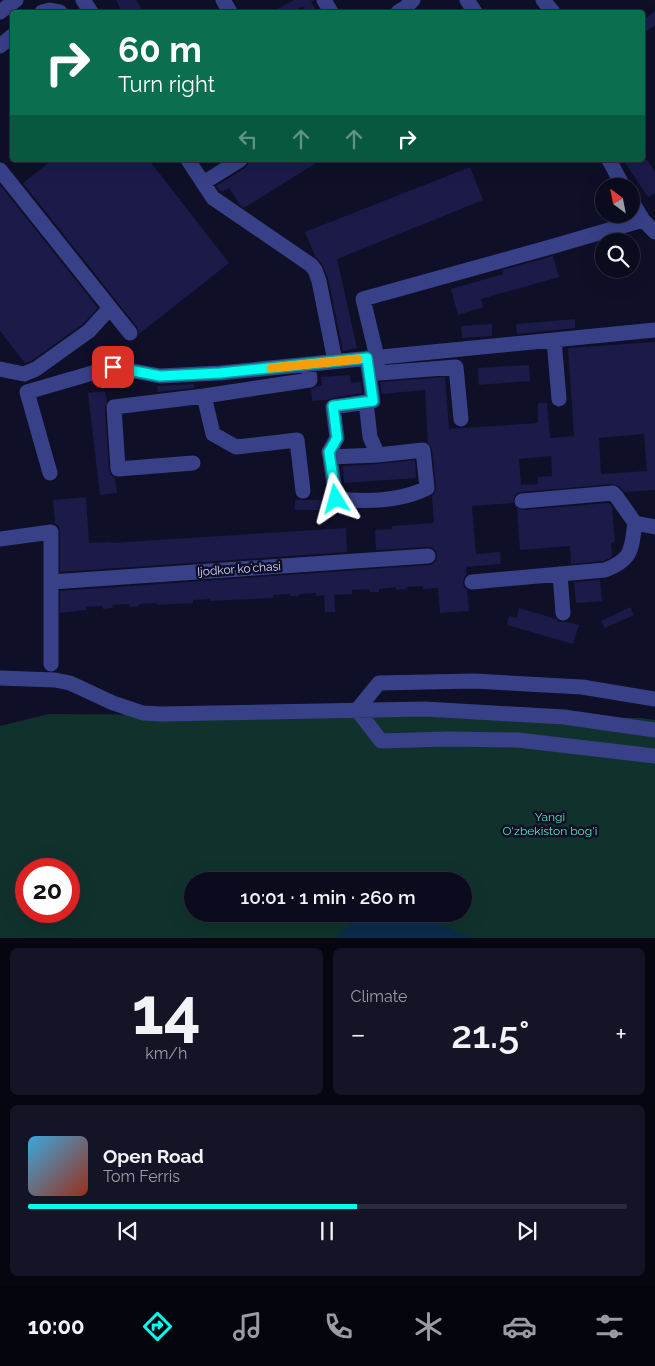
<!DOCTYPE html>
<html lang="en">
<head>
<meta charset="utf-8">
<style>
	:root { --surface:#0b0b1e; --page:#141427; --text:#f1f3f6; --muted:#9a9ba4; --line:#2b2b3c; --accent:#01fff2 }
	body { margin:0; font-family:Raleway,sans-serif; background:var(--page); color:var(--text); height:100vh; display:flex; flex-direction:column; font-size:19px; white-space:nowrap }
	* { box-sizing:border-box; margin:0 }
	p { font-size:16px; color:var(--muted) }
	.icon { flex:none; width:28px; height:28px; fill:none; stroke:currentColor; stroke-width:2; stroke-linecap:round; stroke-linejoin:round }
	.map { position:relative; height:938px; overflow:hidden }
	.panel { display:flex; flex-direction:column; gap:10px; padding:10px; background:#060610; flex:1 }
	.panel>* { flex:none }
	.top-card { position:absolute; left:10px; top:10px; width:635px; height:152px; border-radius:5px; box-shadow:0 5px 20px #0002,0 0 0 1px var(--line); background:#0b6e4f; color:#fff; overflow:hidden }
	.needle { width:32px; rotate:328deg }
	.tools { position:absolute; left:595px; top:178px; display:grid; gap:10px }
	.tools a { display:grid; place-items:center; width:45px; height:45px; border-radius:50%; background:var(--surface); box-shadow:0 5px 20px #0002,0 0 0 1px var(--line); font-size:25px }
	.speed { position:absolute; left:15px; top:858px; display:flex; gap:10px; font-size:25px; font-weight:700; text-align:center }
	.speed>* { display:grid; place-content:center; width:65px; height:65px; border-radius:50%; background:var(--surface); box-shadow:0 5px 20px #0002,0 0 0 1px var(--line); line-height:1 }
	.speed .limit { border:8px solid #d22; background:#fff; color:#111 }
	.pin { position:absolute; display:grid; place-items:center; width:42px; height:42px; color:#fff; margin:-21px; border-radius:10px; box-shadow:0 2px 8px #0006 }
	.me { position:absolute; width:55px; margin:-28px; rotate:352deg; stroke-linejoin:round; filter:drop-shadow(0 0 4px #0008) }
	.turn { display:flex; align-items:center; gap:18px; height:105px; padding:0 25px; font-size:22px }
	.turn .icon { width:65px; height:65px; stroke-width:2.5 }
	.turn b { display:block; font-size:35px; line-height:42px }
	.lanes { display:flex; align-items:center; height:48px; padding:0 25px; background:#0003; justify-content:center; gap:25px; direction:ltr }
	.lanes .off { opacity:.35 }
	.big { font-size:38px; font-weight:600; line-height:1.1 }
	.panel .widget { flex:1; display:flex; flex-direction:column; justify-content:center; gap:8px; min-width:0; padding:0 18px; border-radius:8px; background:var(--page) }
	.panel .dial { align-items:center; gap:0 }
	.dial b { font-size:65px; line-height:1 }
	.song { display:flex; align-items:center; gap:15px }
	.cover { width:60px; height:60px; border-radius:8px; background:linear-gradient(135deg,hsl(200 70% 55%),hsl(10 70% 35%)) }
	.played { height:5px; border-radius:2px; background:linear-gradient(90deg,var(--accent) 55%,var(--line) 55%) }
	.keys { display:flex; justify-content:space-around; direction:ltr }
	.heat { display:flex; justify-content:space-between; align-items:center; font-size:28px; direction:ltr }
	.panel .tiles { flex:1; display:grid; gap:10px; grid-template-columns:1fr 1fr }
	.widget:last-child { grid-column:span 2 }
	.trip { position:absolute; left:184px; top:872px; width:288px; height:50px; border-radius:25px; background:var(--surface); box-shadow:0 5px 20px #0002,0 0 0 1px var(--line); font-weight:600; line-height:50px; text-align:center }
	.dock { display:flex; height:80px; justify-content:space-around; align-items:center; background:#04040c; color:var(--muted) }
	.dock .icon { width:35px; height:35px }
	.dock .active { color:var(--accent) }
	.dock b { font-size:22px; color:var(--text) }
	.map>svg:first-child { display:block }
	.green { fill:#11322c; fill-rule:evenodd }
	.water { fill:#0a2c4b }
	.building { fill:#1c1a49; fill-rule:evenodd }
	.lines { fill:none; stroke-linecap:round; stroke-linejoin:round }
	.minor { stroke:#384188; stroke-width:15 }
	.route-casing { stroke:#01a69d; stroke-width:12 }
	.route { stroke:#01fff2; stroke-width:9 }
	.slow { stroke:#f59e0b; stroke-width:9 }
	.labels { text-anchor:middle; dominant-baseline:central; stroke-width:5; stroke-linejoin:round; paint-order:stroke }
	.street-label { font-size:12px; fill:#d5d7ff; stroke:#0f0f28 }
	.park-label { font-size:12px; fill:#5ce4ad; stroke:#0f0f28 }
</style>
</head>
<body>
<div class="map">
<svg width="655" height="939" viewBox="0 0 655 939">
	<rect width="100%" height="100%" fill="#0f0f28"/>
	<path class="green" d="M49 714 642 718 655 720V938H0V726ZM26 869H69V911H26ZM192 881H462V914H192Z"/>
	<path class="water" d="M369 914H417L472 938H335L360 916Z"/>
	<path class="building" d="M116 0H136L143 12H122Z
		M294 0H315L311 2 317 12H307L303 6 292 12H272Z
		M655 11V25L642 35V21Z
		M52 160H149L229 263 139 334 137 327 23 183Z
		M251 160H321L244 208 240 205 229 188 222 192 216 186 245 168Z
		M623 160H647L655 172V193L648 197Z
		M470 167 483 200 337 259 357 348 343 351 328 278 322 264 315 256 305 232Z
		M0 185 98 308 83 324 31 361 25 363 0 331Z
		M553 256 559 277 481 299 483 307 458 315 451 289 503 274 502 270Z
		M575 319V328L517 334 516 324Z
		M492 324V336L462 338 461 326Z
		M655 342V490L625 492 619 486 612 484 521 492 517 493 514 497 513 503 472 506 476 554 500 552 501 564 466 567V575L464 578 463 582 464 587 467 590 469 611 440 613 438 588 423 589V586L406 587V589L396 590V587L379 589V592H370L369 589 352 590V594L334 595 335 612H325L324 595 316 596V593L299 594V596H290V594L273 595V598L210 601 209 599 193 600V603L157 605 156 603 139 604V606L130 607 129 604 112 605 113 608 103 609V606L86 607V610L60 613V591L429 565 433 564 436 561 437 556 436 551 432 547H427L376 550 375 530 392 529V526L434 523 432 496 435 492 436 487 432 449 428 443 425 390 382 394 380 382 445 377 449 429 538 423V403H547L550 438 574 436 568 348ZM644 434 647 471 601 474 599 438ZM551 456 552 476 538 477V484L521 485 519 459Z
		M529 365 530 381 479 385 478 368Z
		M350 375 351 383 361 382 362 393 332 398 327 400 312 401 311 389 317 386H322L321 377Z
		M194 384V388L158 392 157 386Z
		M105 391 107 401 105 408 109 470 111 475 115 478 117 493 100 495 88 393Z
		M415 460 416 478 344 483 343 466 379 464Z
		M86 497 89 543 111 542V543L346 528 347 552 60 572V532L59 527 55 523 53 500Z
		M295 500H327L331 507V510H295Z
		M609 503 612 507 615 542 611 543 612 556 610 558 603 561 571 564 570 546 520 550 517 508 523 510Z
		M600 580 602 601 576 603 574 582Z
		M630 607 634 615 605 628 601 621Z
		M519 608 556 619 559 622H566L579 625 573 644 507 625 509 616 517 618Z"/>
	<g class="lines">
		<path class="minor" d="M83 0 91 12
			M223 0 230 12
			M324 0 331 12
			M467 0 475 12
			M543 0 553 12
			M0 12 16 0
			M42 12 50 10 60 12
			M398 12 406 7 413 0
			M0 46 12 36
			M188 160 213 198 311 265 315 270 319 281 335 361
			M609 160 623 186
			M0 170 130 333
			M203 183 240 160
			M643 220 655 232
			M554 340 559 399
			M0 369 24 374 36 369 89 331 110 308
			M204 396 213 434 236 447 297 440 303 491
			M366 402 370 437 378 455
			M461 419 456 367 379 373 377 357 363 299 554 246 643 220 631 200
			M330 457 378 455 423 450 427 488C401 501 365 502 336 499L330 457 329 452 337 438 333 407 373 401 367 358
			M193 463 118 469 114 407 204 396 310 380 308 364
			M50 473 27 392 113 367 160 376 220 373 655 330
			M522 501 613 493 616 496 635 523 655 527
			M0 539 51 532V664
			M560 574 563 613
			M51 582 428 556
			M472 582 605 570C633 559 631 550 635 523
			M0 678 55 680 70 683 113 703 143 713 161 714 425 709 564 717 655 730
			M655 699 582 687 474 681 379 683 357 710 381 741 448 739 518 740 655 756"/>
	</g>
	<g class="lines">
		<defs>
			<path id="route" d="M113 367 160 376 220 373 367 358 373 401 333 406 337 438 329 452 336 499"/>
		</defs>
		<use href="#route" class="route-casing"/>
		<use href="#route" class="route"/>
		<path class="slow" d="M271 368 358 359"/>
	</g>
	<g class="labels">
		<g class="street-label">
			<text transform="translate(239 569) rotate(-4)">Ijodkor koʻchasi</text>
		</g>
		<g class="park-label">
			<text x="550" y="817">Yangi<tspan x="550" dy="14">O'zbekiston bog'i</tspan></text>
		</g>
	</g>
</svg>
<div class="tools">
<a><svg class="needle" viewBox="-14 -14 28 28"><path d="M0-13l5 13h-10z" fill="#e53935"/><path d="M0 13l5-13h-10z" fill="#9a9ba4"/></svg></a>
<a><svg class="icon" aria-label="search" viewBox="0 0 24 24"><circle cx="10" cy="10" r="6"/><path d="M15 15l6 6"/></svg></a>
</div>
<div class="speed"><div class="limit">20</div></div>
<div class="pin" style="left:113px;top:367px;background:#d93025"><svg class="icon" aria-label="arrive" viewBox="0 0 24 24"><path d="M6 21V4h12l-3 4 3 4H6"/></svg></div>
<svg class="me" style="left:336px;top:499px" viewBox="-20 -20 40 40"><path d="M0-17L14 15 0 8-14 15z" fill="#01fff2" stroke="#fff" stroke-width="4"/></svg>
<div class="trip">10:01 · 1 min · 260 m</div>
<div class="top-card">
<div class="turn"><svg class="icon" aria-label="right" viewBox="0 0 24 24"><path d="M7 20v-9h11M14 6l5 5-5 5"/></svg><div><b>60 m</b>Turn right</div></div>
<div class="lanes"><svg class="icon off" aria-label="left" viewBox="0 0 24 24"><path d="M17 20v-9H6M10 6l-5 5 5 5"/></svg><svg class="icon off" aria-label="ahead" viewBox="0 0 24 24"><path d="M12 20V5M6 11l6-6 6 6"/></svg><svg class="icon off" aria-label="ahead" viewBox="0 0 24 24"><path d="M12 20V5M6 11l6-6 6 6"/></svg><svg class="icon" aria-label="right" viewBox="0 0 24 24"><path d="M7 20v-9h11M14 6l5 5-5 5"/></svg></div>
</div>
</div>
<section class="panel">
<div class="tiles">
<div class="widget dial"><b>14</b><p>km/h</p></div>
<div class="widget"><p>Climate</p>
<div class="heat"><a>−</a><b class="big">21.5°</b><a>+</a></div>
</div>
<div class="widget">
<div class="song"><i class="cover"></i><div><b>Open Road</b><p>Tom Ferris</p></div></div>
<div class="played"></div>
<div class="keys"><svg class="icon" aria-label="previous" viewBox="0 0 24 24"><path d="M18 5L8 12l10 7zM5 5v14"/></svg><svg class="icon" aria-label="pause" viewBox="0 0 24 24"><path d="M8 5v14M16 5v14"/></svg><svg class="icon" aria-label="next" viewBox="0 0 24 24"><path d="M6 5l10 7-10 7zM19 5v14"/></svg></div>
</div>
</div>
</section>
<nav class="dock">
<b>10:00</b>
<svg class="icon active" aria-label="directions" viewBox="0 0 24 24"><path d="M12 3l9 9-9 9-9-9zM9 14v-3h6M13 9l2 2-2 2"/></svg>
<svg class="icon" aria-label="music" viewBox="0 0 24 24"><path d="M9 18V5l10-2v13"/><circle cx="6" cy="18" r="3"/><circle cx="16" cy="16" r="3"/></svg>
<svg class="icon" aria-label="phone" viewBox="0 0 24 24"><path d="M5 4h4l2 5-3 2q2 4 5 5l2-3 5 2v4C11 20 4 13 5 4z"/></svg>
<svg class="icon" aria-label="climate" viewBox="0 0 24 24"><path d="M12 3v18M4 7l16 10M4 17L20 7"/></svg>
<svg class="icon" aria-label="car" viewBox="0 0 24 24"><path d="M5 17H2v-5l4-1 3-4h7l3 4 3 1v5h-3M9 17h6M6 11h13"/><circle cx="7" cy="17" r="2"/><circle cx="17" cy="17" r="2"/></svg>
<svg class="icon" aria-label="filters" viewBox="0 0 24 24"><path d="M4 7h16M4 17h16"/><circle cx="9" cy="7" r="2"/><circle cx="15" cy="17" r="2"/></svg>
</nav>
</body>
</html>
